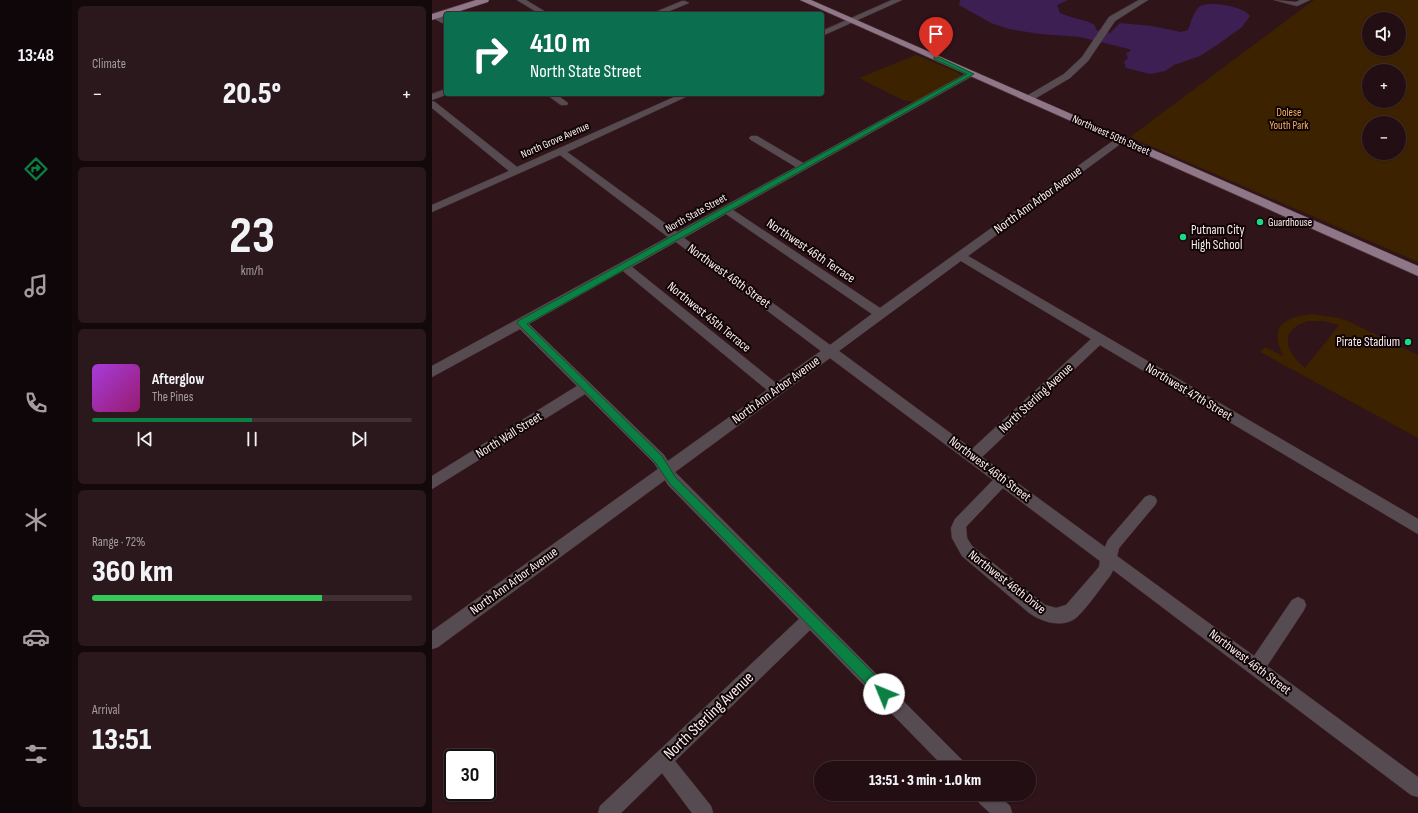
<!DOCTYPE html>
<html lang="en">
<head>
<meta charset="utf-8">
<style>
	:root { --surface:#230f13; --page:#2b181c; --text:#f1f3f6; --muted:#a39ca0; --line:#402f33; --accent:#0b8043 }
	body { margin:0; font-family:"Sofia Sans Condensed",sans-serif; background:var(--page); color:var(--text); height:100vh; display:flex; flex-direction:column; font-size:15px; white-space:nowrap }
	* { box-sizing:border-box; margin:0 }
	p { font-size:13px; color:var(--muted) }
	.icon { flex:none; width:22px; height:22px; fill:none; stroke:currentColor; stroke-width:2; stroke-linecap:round; stroke-linejoin:round }
	.map { position:relative; flex:1; overflow:hidden }
	.details { display:flex; flex-direction:column; gap:6px; padding:6px; background:#13080a; width:360px }
	.details>* { flex:none }
	.top-card { position:absolute; left:12px; top:12px; width:380px; height:84px; border-radius:4px; box-shadow:0 1px 3px #0004,0 0 0 1px var(--line); background:#0b6e4f; color:#fff; overflow:hidden }
	.controls { position:absolute; left:930px; top:12px; display:grid; gap:8px }
	.controls a { display:grid; place-items:center; width:44px; height:44px; border-radius:50%; background:var(--surface); box-shadow:0 1px 3px #0004,0 0 0 1px var(--line); font-size:20px }
	.speed { position:absolute; left:12px; top:749px; display:flex; gap:8px; font-size:20px; font-weight:700; text-align:center }
	.speed>* { display:grid; place-content:center; width:52px; height:52px; border-radius:50%; background:var(--surface); box-shadow:0 1px 3px #0004,0 0 0 1px var(--line); line-height:1 }
	.speed .limit { border:2px solid #111; border-radius:6px; background:#fff; color:#111 }
	.pin { position:absolute; display:grid; place-items:center; width:34px; height:34px; color:#fff; margin:-41px -17px; border-radius:50% 50% 50% 0; rotate:-45deg; box-shadow:0 0 4px #0007 }
	.pin .icon { rotate:45deg }
	.me { position:absolute; width:44px; margin:-22px; rotate:315deg; stroke-linejoin:round; filter:drop-shadow(0 0 3px #0008) }
	.turn { display:flex; align-items:center; gap:14px; height:84px; padding:0 20px; font-size:18px }
	.turn .icon { width:52px; height:52px; stroke-width:2.5 }
	.turn b { display:block; font-size:28px; line-height:34px }
	.big { font-size:30px; font-weight:800; line-height:1.1 }
	.details .tile { flex:1; display:flex; flex-direction:column; justify-content:center; gap:6px; min-width:0; padding:0 14px; border-radius:6px; background:var(--page) }
	.details .dial { align-items:center; gap:0 }
	.dial b { font-size:52px; line-height:1 }
	.song { display:flex; align-items:center; gap:12px }
	.cover { width:48px; height:48px; border-radius:6px; background:linear-gradient(135deg,hsl(280 70% 55%),hsl(320 70% 35%)) }
	.played { height:4px; border-radius:2px; background:linear-gradient(90deg,var(--accent) 50%,var(--line) 50%) }
	.keys { display:flex; justify-content:space-around; direction:ltr }
	.heat { display:flex; justify-content:space-between; align-items:center; font-size:22px; direction:ltr }
	.charge { height:6px; border-radius:3px; background:linear-gradient(90deg,#34c759 72%,var(--line) 0) }
	.trip { position:absolute; left:382px; top:761px; width:222px; height:40px; border-radius:20px; background:var(--surface); box-shadow:0 1px 3px #0004,0 0 0 1px var(--line); font-weight:800; line-height:40px; text-align:center }
	main { display:flex; flex:1; min-height:0 }
	.dock { display:flex; flex-direction:column; width:72px; justify-content:space-around; align-items:center; background:#0e0608; color:var(--muted) }
	.dock .icon { width:28px; height:28px }
	.dock .selected { color:var(--accent) }
	.dock b { font-size:18px; color:var(--text) }
	.map>svg:first-child { display:block }
	.green { fill:#3d2200; fill-rule:evenodd }
	.water { fill:#3e1f54 }
	.lines { fill:none; stroke-linecap:round; stroke-linejoin:round }
	.minor-casing { stroke:#4c3237; stroke-width:1 }
	.major-casing { stroke:#4c3237; stroke-width:1 }
	.minor { fill:#574b52; fill-rule:evenodd }
	.major { fill:#8f7787; fill-rule:evenodd }
	.route { fill:#0b8043; stroke:#07532c }
	.poi-dot { fill:#1cd988; stroke:#100506; stroke-width:1.5 }
	.labels { text-anchor:middle; dominant-baseline:central; stroke-width:4; stroke-linejoin:round; paint-order:stroke }
	.far-park-label { font-size:11px; fill:#f5b062; stroke:#100506 }
	.far-street-label { font-size:11px; fill:#feedef; stroke:#100506 }
	.far-poi-label { font-size:11px; fill:#feedef; stroke:#100506; text-anchor:start }
	.street-label { font-size:13px; fill:#feedef; stroke:#100506 }
	.poi-label { font-size:13px; fill:#feedef; stroke:#100506; text-anchor:start }
	.near-street-label { font-size:16px; fill:#feedef; stroke:#100506 }
</style>
</head>
<body>
<main>
<nav class="dock">
<b>13:48</b>
<svg class="icon selected" aria-label="directions" viewBox="0 0 24 24"><path d="M12 3l9 9-9 9-9-9zM9 14v-3h6M13 9l2 2-2 2"/></svg>
<svg class="icon" aria-label="music" viewBox="0 0 24 24"><path d="M9 18V5l10-2v13"/><circle cx="6" cy="18" r="3"/><circle cx="16" cy="16" r="3"/></svg>
<svg class="icon" aria-label="phone" viewBox="0 0 24 24"><path d="M5 4h4l2 5-3 2q2 4 5 5l2-3 5 2v4C11 20 4 13 5 4z"/></svg>
<svg class="icon" aria-label="climate" viewBox="0 0 24 24"><path d="M12 3v18M4 7l16 10M4 17L20 7"/></svg>
<svg class="icon" aria-label="car" viewBox="0 0 24 24"><path d="M5 17H2v-5l4-1 3-4h7l3 4 3 1v5h-3M9 17h6M6 11h13"/><circle cx="7" cy="17" r="2"/><circle cx="17" cy="17" r="2"/></svg>
<svg class="icon" aria-label="filters" viewBox="0 0 24 24"><path d="M4 7h16M4 17h16"/><circle cx="9" cy="7" r="2"/><circle cx="15" cy="17" r="2"/></svg>
</nav>
<section class="details">
<div class="tile"><p>Climate</p>
<div class="heat"><a>−</a><b class="big">20.5°</b><a>+</a></div>
</div>
<div class="tile dial"><b>23</b><p>km/h</p></div>
<div class="tile">
<div class="song"><i class="cover"></i><div><b>Afterglow</b><p>The Pines</p></div></div>
<div class="played"></div>
<div class="keys"><svg class="icon" aria-label="previous" viewBox="0 0 24 24"><path d="M18 5L8 12l10 7zM5 5v14"/></svg><svg class="icon" aria-label="pause" viewBox="0 0 24 24"><path d="M8 5v14M16 5v14"/></svg><svg class="icon" aria-label="next" viewBox="0 0 24 24"><path d="M6 5l10 7-10 7zM19 5v14"/></svg></div>
</div>
<div class="tile"><p>Range · 72%</p><b class="big">360 km</b><div class="charge"></div></div>
<div class="tile"><p>Arrival</p><b class="big">13:51</b></div>
</section>
<div class="map">
<svg width="986" height="813" viewBox="0 0 986 813">
	<rect width="100%" height="100%" fill="#2f1419"/>
	<path class="green" d="M882 0H986V262L698 137ZM937 19H967V49H937ZM937 71H967V101H937ZM937 123H967V153H937Z
		M484 55 525 72 530 76 482 102 471 100 427 78Z
		M880 314 907 318 918 322 986 355V438L828 352 833 347 851 356C837 327 851 317 880 314ZM876 321H891L907 325 873 368C853 351 846 331 876 321Z"/>
	<path class="water" d="M528 0H636L625 5 628 13C639 18 652 19 663 25L664 30 678 33 688 23 720 26 749 32 756 30C759 23 761 12 767 7 776 0 812 6 818 16L810 27 785 45 768 56 742 65 733 71 718 74 694 68 692 62 696 58 694 53 699 51 697 49 648 37 608 34 577 29 559 23 527 5Z"/>
	<g class="lines">
		<defs>
			<path id="minor" d="M85 0H94L117 14H108Z
				M460 0H470L390 36V31Z
				M707 0H716L683 21 656 61 638 78 599 101H593L592 99 593 97 632 74 650 57 677 17Z
				M842 0 864 2 868 0H878L865 6Z
				M250 1H253L257 3 230 14H219Z
				M1 14H7L14 20V25L1 18Z
				M537 72H543L544 74 301 210 448 308 685 138H691L693 140 691 142 536 256 986 519V534L668 345 550 457 673 547 676 540 713 497 718 495 723 497 725 501 723 505 687 548 685 556 822 656 860 600 866 597 872 600 874 605 872 610 835 666 986 777V797L979 795 681 570 678 576C669 587 655 608 645 617 631 629 609 622 596 612L530 556 520 538 519 528 523 519 561 480 398 358 243 472 532 762 535 768H513L378 630 243 761 279 806 281 813H260L230 773 189 813H166L168 806 367 619 236 485 233 480 6 647 0 649V631L226 469 222 463 153 394 0 489V476L145 386 88 329 0 377V366L236 237 128 155 0 212V205L77 171 0 108V101L3 102 85 167 249 94H260L135 152 245 232 364 167 319 140 317 138 319 136H325L371 163ZM294 214 440 314 398 345 252 238ZM244 242 389 351 344 383 200 267ZM529 261 659 339 540 449 407 351ZM191 271 335 390 236 461 232 455 97 324ZM571 488 668 561 667 567 634 605 624 608 613 605 540 546 535 538 534 527Z
				M14 89V94H16L0 100V94Z
				M114 94H124L136 103 135 105H129Z
				M543 794H565L578 806 580 813H558L545 801Z"/>
			<path id="major" d="M44 0H57L56 2 0 20V14Z
				M368 0H379L986 266V276Z"/>
		</defs>
		<use href="#minor" class="minor-casing"/>
		<use href="#major" class="major-casing"/>
		<use href="#minor" class="minor"/>
		<use href="#major" class="major"/>
	</g>
	<path class="route" d="M502 57H506L542 74 95 324 230 456 244 478 457 689 458 694 457 698 452 700 448 698 238 484 223 462 85 323 86 321 535 74 502 59Z"/>
	<g class="poi-dot">
		<circle cx="828" cy="222" r="4"/>
		<circle cx="751" cy="237" r="4"/>
		<circle cx="976" cy="342" r="4"/>
	</g>
	<g class="labels">
		<g class="far-park-label">
			<text x="857" y="112">Dolese<tspan x="857" dy="13">Youth Park</tspan></text>
		</g>
		<g class="far-street-label">
			<text transform="translate(679 135) rotate(24)">Northwest 50th Street</text>
			<text transform="translate(123 140) rotate(-24)">North Grove Avenue</text>
			<text transform="translate(264 213) rotate(-29)">North State Street</text>
		</g>
		<g class="far-poi-label">
			<text x="836" y="222">Guardhouse</text>
		</g>
		<g class="street-label">
			<text transform="translate(606 200) rotate(-36)">North Ann Arbor Avenue</text>
			<text transform="translate(379 251) rotate(34)">Northwest 46th Terrace</text>
			<text transform="translate(297 276) rotate(36)">Northwest 46th Street</text>
			<text transform="translate(277 317) rotate(39)">Northwest 45th Terrace</text>
			<text transform="translate(344 390) rotate(-36)">North Ann Arbor Avenue</text>
			<text transform="translate(757 392) rotate(31)">Northwest 47th Street</text>
			<text transform="translate(604 398) rotate(-43)">North Sterling Avenue</text>
			<text transform="translate(77 435) rotate(-32)">North Wall Street</text>
			<text transform="translate(558 469) rotate(37)">Northwest 46th Street</text>
			<text transform="translate(82 581) rotate(-36)">North Ann Arbor Avenue</text>
			<text transform="translate(575 582) rotate(38)">Northwest 46th Drive</text>
			<text transform="translate(818 662) rotate(37)">Northwest 46th Street</text>
		</g>
		<g class="poi-label">
			<text x="759" y="230">Putnam City<tspan x="759" dy="15">High School</tspan></text>
			<text x="968" y="342" text-anchor="end">Pirate Stadium</text>
		</g>
		<g class="near-street-label">
			<text transform="translate(277 716) rotate(-44)">North Sterling Avenue</text>
		</g>
	</g>
</svg>
<div class="controls">
<a><svg class="icon" aria-label="sound" viewBox="0 0 24 24"><path d="M4 9h4l5-4v14l-5-4H4zM17 9q2 3 0 6"/></svg></a>
<a>+</a>
<a>−</a>
</div>
<div class="speed"><div class="limit">30</div></div>
<div class="pin" style="left:504px;top:58px;background:#d93025"><svg class="icon" aria-label="arrive" viewBox="0 0 24 24"><path d="M6 21V4h12l-3 4 3 4H6"/></svg></div>
<svg class="me" style="left:452px;top:694px" viewBox="-20 -20 40 40"><circle r="19" fill="#fff"/><path d="M0-13L10 11 0 6-10 11z" fill="#0b8043"/></svg>
<div class="trip">13:51 · 3 min · 1.0 km</div>
<div class="top-card">
<div class="turn"><svg class="icon" aria-label="right" viewBox="0 0 24 24"><path d="M7 20v-9h11M14 6l5 5-5 5"/></svg><div><b>410 m</b>North State Street</div></div>
</div>
</div>
</main>
</body>
</html>
